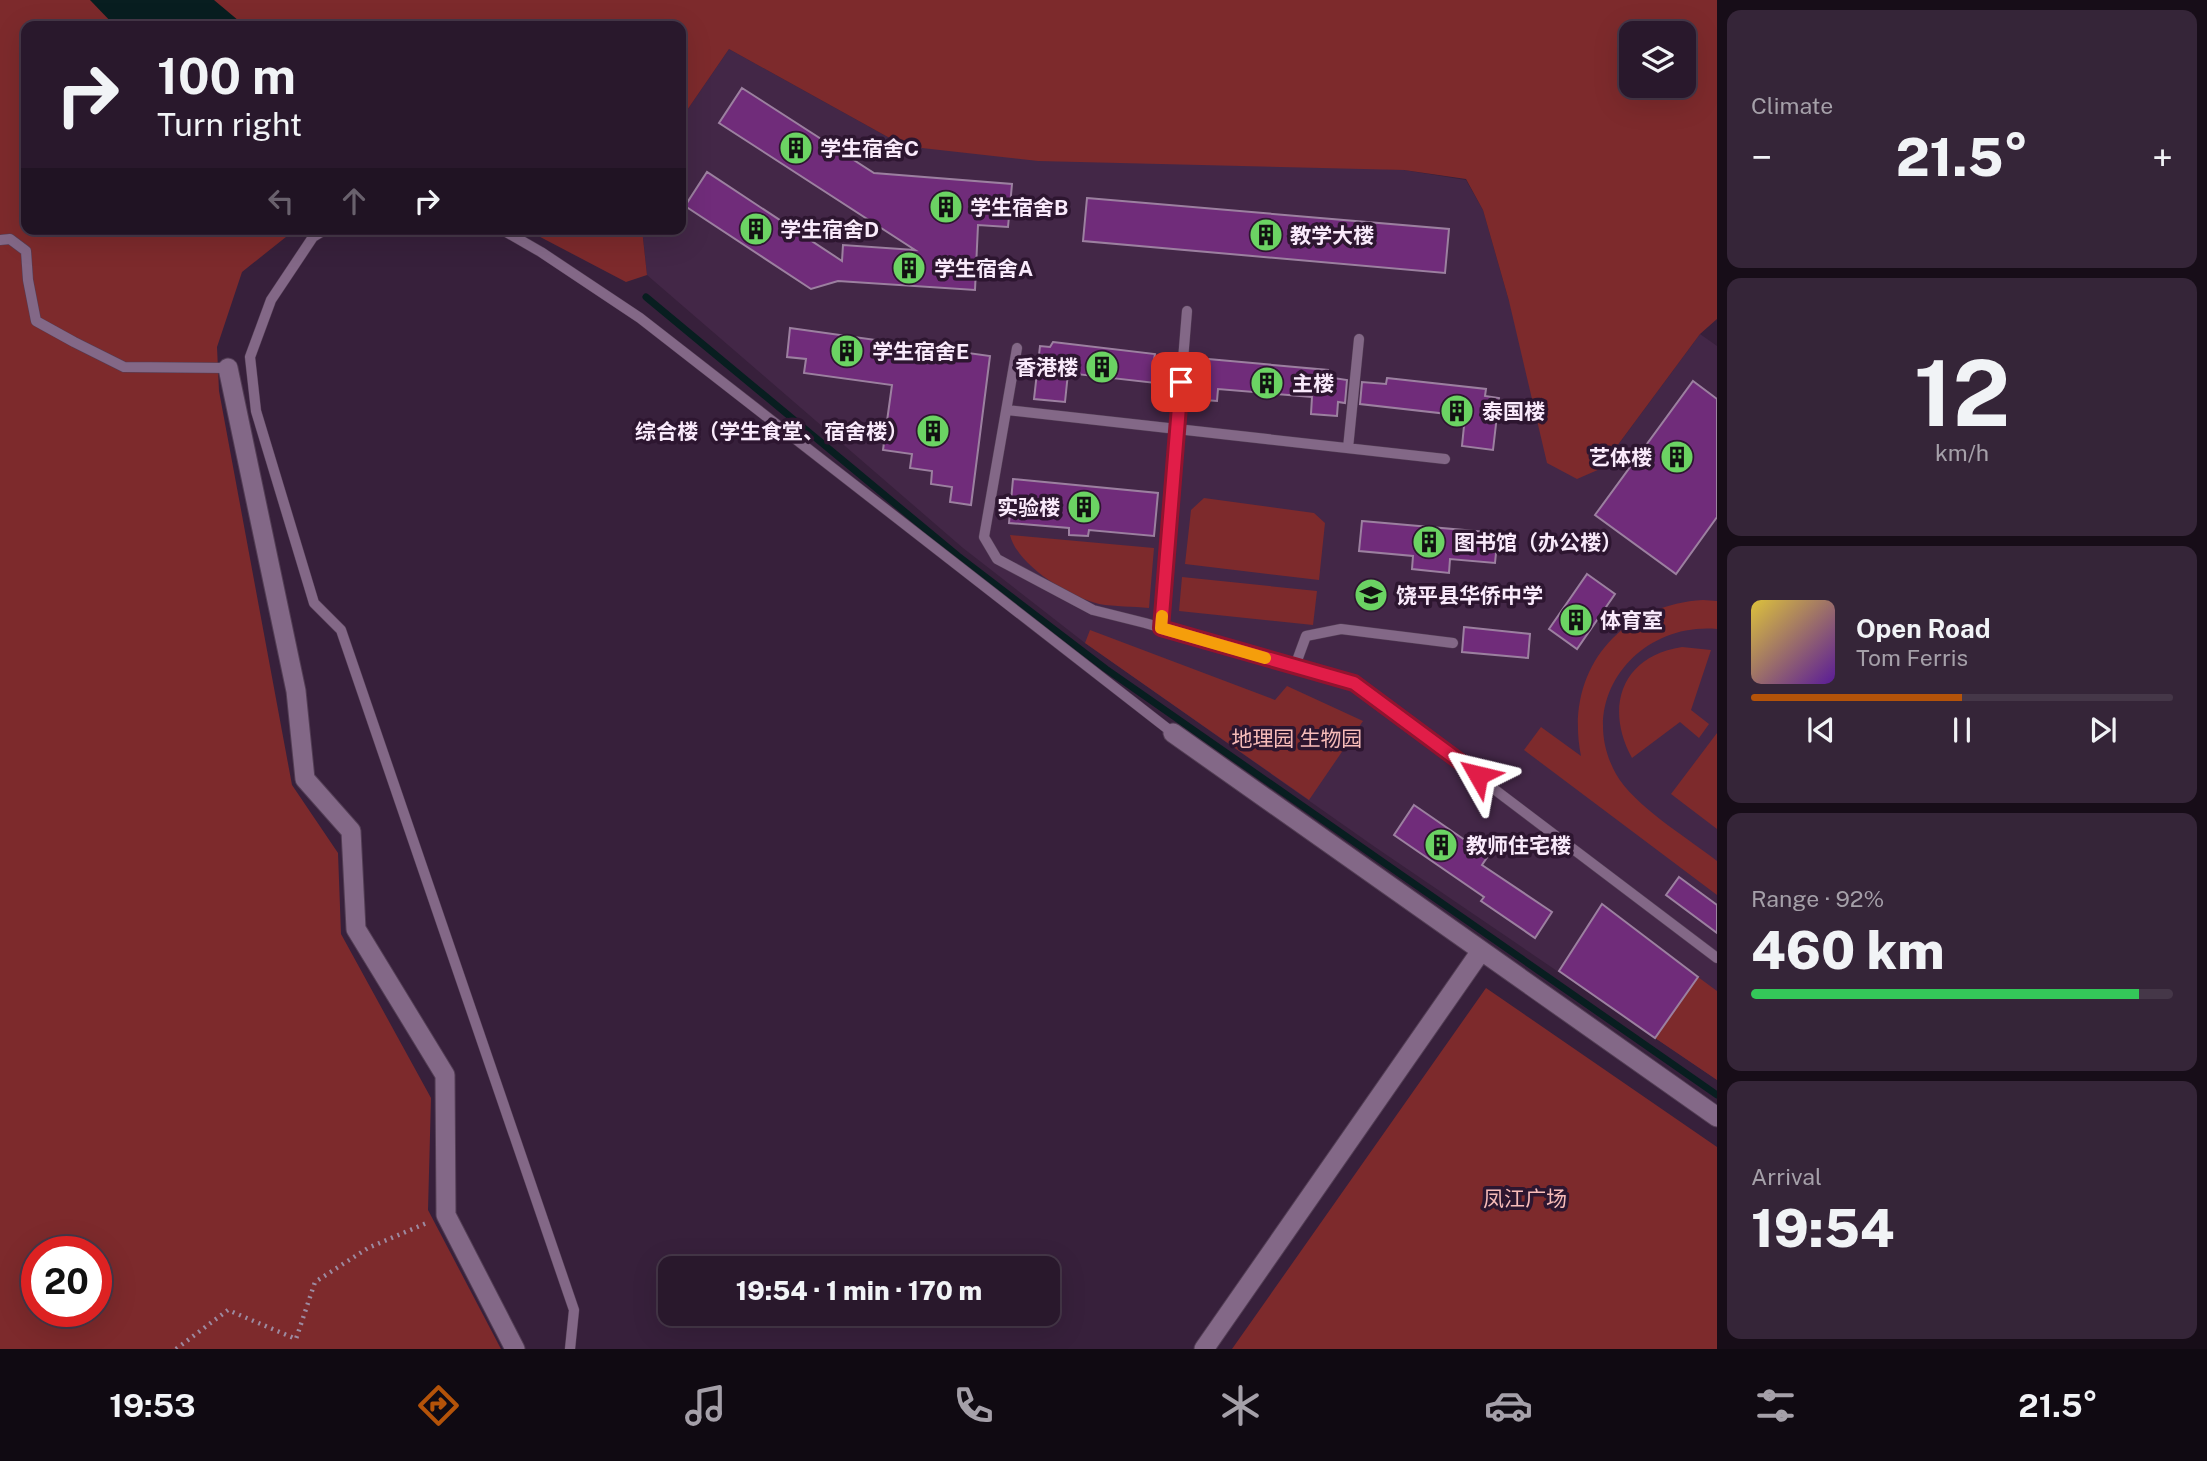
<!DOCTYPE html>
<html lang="en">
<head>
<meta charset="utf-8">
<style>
	:root { --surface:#29182c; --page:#352538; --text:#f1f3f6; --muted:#a5a0a9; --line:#453748; --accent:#b45309 }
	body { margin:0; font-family:"Public Sans","Noto Sans SC",sans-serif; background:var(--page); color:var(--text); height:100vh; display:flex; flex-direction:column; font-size:26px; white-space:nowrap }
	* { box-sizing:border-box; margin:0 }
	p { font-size:23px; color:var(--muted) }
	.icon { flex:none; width:38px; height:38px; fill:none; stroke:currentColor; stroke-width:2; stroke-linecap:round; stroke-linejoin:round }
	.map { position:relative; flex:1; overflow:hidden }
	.drawer { display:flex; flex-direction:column; gap:10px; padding:10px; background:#170d18; width:490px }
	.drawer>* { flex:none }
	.guide { position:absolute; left:21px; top:21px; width:665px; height:214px; border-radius:14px; box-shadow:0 7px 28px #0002,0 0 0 2px var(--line); background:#29182c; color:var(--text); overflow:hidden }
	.tools { position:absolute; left:1619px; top:21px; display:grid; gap:14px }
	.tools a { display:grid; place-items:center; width:77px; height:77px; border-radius:14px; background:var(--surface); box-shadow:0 7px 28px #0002,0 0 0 2px var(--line); font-size:35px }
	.speed { position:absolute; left:21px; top:1236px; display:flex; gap:14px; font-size:35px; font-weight:700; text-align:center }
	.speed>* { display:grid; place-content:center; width:91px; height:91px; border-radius:50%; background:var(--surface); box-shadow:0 7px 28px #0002,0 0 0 2px var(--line); line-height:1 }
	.speed .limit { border:10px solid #d22; background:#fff; color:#111 }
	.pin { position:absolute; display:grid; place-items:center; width:60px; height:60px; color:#fff; margin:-30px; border-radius:14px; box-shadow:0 4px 10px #0006 }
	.me { position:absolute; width:77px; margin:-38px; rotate:307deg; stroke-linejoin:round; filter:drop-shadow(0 0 5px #0008) }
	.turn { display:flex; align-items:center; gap:24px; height:147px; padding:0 21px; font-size:32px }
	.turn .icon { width:91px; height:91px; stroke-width:2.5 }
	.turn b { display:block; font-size:49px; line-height:60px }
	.lanes { display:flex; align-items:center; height:66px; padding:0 21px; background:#0003; justify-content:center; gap:35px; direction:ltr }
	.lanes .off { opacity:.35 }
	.big { font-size:52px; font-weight:800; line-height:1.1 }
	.drawer .widget { flex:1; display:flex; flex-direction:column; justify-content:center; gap:10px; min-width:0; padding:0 24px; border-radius:14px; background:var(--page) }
	.drawer .dial { align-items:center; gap:0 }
	.dial b { font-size:91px; line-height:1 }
	.song { display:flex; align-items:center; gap:21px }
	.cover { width:84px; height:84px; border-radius:10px; background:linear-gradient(135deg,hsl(50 70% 55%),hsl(270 70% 35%)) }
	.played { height:7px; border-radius:4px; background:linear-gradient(90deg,var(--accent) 50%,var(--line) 50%) }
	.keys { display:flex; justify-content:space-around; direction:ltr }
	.heat { display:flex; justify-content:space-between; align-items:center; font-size:38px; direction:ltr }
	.charge { height:10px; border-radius:5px; background:linear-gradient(90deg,#34c759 92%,var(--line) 0) }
	.trip { position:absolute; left:658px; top:1256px; width:402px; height:70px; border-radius:14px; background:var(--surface); box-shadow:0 7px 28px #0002,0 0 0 2px var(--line); font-weight:800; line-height:70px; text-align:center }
	.menu { display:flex; height:112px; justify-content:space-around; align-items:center; background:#100a12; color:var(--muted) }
	.menu .icon { width:49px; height:49px }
	.menu .on { color:var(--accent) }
	.menu b { font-size:32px; color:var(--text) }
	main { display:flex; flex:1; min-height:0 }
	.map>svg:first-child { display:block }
	.built { fill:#432747 }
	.green { fill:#7d2a2c; fill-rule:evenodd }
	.water { fill:#081e20 }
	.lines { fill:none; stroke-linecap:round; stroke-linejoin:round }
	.stream { stroke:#081e20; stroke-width:7 }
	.building { fill:#702c7a; stroke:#9c80a0; stroke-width:2 }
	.lane-casing { stroke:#533e55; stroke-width:11 }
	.street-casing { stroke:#533e55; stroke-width:21 }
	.path { stroke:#9d8aa0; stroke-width:4.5; stroke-dasharray:2 5; stroke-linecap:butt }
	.lane { stroke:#836887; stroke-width:10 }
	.street { stroke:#836887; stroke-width:19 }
	.route-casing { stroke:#92132f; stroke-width:18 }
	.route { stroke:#e11d48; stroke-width:12 }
	.slow { stroke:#f59e0b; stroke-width:12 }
	.labels { text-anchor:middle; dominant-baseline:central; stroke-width:7; stroke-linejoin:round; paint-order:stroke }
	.poi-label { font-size:21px; font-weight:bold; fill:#f9eafb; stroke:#2d1630; text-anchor:start }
	.park-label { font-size:21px; fill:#f7bcb9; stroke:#2d1630 }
</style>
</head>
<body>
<main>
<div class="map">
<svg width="1717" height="1349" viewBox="0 0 1717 1349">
	<rect width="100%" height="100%" fill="#37203b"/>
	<path class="built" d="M729 49 904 146 1404 170 1466 180 1483 210 1509 301 1600 469 1700 334 1717 346V1080L1375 847 1085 643 963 548 647 275 642 229H681V119Z"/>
	<path class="green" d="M0 0H1717V319L1700 334 1600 469 1577 479 1547 463 1509 301 1483 210 1466 179 1404 170 1038 161 904 146 729 49 681 119V26H26V229H296L242 272 217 347 219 391 292 785 338 853 341 934 431 1098 428 1210 501 1349H0ZM1631 33H1684V86H1631ZM37 1251H96V1311H37Z
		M525 229H642L647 275 626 282Z
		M1204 498 1314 513 1325 523 1319 580 1185 564 1191 510Z
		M1010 535 1154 548 1149 608C1133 606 1115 607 1099 604 1069 597 1017 565 1010 535Z
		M1182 577 1317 591 1313 625 1179 611Z
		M1703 600 1717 601V629C1637 622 1575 700 1616 774 1634 806 1688 838 1717 861V895L1524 750 1541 727 1581 756C1564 671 1619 605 1703 600Z
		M1090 630 1275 700 1287 686 1363 721 1309 800 1085 643Z
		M1682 647 1711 650 1691 710 1709 724 1699 738 1680 722 1632 758C1604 707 1622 656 1682 647Z
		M1717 733V829L1671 794Z
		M1698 977 1717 991V1080L1655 1038Z
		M1486 988 1717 1147V1349H1232Z"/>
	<path class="water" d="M90 0H214L245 26H115Z"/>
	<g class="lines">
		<path class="stream" d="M646 297 958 556 1106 669 1717 1095"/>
	</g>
	<path class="building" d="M742 88 874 173 1012 184 1008 227 978 225 975 290 838 281 811 289 685 206 707 172 842 261 843 245 915 250 719 123Z
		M1087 198 1449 229 1445 273 1083 241Z
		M790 328 990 356 971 505 950 502 952 487 931 484 932 471 910 468 912 454 883 450 892 385 804 373 806 359 787 357Z
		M1053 342 1155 354 1154 360 1175 363 1173 385 1068 373 1065 402 1034 399 1040 346 1050 347Z
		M1208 359 1328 370 1327 377 1347 380 1345 403 1338 402 1337 416 1311 414 1312 397 1218 389 1217 401 1192 399 1193 388 1188 387 1190 364 1207 366Z
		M1387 378 1486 389 1485 396 1499 398 1493 450 1462 446 1465 416 1360 404 1362 382 1386 384Z
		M1693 381 1717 399V517L1676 574 1595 515Z
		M1013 479 1158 493 1154 536 1089 530 1088 536 1069 535V528L1009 523Z
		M1362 521 1498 533 1495 563 1450 559 1449 573 1412 569 1413 556 1359 551Z
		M1587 574 1615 594 1577 649 1549 629Z
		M1464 627 1530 634 1528 658 1462 652Z
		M1414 805 1488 856 1482 865 1552 912 1535 938 1481 901 1484 897 1394 835Z
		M1679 877 1717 905V933L1666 895Z
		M1602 904 1698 977 1655 1038 1559 971Z"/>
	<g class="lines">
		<defs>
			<path id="lane" d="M326 229 313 237 271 300 250 357 256 411 314 603 341 630 574 1310 570 1349
				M501 229 541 252 640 318 1173 733
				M0 240 10 239 26 251 28 280 36 321 74 342 124 367 228 368
				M1017 348 984 537 997 559 1093 610 1145 623 1354 683 1717 958
				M1007 410 1445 459
				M1348 448 1359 339
				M1161 628 1187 311
				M1295 666 1306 636 1341 629 1453 643"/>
			<path id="street" d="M228 368 296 691 305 779 351 831 356 929 445 1075 446 1215 515 1349
				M1173 733 1717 1117
				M1204 1349 1481 951"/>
		</defs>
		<use href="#lane" class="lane-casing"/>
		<use href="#street" class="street-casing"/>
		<path class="path" d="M176 1349 228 1310 296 1339 315 1282 368 1248 429 1222"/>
		<use href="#lane" class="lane"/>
		<use href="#street" class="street"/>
	</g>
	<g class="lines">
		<defs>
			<path id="route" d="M1181 382 1161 628 1354 683 1478 775"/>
		</defs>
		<use href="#route" class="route-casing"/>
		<use href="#route" class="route"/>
		<path class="slow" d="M1162 616 1161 628 1265 658"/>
	</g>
	<defs>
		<symbol id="building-disc" viewBox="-11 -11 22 22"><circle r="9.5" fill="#6bd363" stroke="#2d1630"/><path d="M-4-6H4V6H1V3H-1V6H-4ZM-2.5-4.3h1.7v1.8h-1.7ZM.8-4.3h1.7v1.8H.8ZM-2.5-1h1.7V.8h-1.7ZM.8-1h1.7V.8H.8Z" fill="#111"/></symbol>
		<symbol id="school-disc" viewBox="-11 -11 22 22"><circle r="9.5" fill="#6bd363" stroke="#2d1630"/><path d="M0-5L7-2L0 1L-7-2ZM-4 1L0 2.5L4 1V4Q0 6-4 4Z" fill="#111"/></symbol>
	</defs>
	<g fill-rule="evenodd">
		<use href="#building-disc" x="777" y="129" width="38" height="38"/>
		<use href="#building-disc" x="927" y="188" width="38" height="38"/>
		<use href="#building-disc" x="737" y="210" width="38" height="38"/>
		<use href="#building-disc" x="1247" y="216" width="38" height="38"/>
		<use href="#building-disc" x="890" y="249" width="38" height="38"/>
		<use href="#building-disc" x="828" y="332" width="38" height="38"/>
		<use href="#building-disc" x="1083" y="348" width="38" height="38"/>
		<use href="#building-disc" x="1248" y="364" width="38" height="38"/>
		<use href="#building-disc" x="1438" y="392" width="38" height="38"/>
		<use href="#building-disc" x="914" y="412" width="38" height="38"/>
		<use href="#building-disc" x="1658" y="438" width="38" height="38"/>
		<use href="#building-disc" x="1065" y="488" width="38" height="38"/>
		<use href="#building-disc" x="1410" y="523" width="38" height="38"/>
		<use href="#school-disc" x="1352" y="576" width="38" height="38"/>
		<use href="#building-disc" x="1557" y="601" width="38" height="38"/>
		<use href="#building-disc" x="1422" y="826" width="38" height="38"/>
	</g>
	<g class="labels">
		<g class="poi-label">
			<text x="820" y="148">学生宿舍C</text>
			<text x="970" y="207">学生宿舍B</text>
			<text x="780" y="229">学生宿舍D</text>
			<text x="1290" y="235">教学大楼</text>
			<text x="934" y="268">学生宿舍A</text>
			<text x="872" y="351">学生宿舍E</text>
			<text x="1078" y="367" text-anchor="end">香港楼</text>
			<text x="1292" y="383">主楼</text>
			<text x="1482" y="411">泰国楼</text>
			<text x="908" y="431" text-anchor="end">综合楼（学生食堂、宿舍楼）</text>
			<text x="1652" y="457" text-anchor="end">艺体楼</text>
			<text x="1060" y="507" text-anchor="end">实验楼</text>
			<text x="1454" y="542">图书馆（办公楼）</text>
			<text x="1396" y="595">饶平县华侨中学</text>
			<text x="1600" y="620">体育室</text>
			<text x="1466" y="845">教师住宅楼</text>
		</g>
		<g class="park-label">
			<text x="1297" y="738">地理园 生物园</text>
			<text x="1525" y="1198">凤江广场</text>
		</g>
	</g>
</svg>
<div class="tools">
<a><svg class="icon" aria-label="layers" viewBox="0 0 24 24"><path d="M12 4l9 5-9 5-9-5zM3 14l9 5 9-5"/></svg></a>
</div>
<div class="speed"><div class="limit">20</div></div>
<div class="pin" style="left:1181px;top:382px;background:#d93025"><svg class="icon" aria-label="arrive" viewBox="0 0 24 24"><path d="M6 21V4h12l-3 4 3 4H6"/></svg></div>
<svg class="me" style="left:1478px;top:775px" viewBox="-20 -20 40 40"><path d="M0-17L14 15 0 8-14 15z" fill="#e11d48" stroke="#fff" stroke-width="4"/></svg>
<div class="trip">19:54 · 1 min · 170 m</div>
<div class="guide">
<div class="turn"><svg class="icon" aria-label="right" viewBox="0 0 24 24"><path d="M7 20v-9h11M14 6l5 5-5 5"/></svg><div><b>100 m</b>Turn right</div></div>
<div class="lanes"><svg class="icon off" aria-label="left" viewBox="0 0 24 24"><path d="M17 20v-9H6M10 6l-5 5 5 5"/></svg><svg class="icon off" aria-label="ahead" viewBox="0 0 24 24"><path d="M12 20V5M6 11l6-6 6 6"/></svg><svg class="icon" aria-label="right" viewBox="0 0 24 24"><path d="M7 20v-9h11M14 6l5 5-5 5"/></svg></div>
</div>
</div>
<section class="drawer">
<div class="widget"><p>Climate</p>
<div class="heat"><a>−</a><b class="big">21.5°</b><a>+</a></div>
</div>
<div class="widget dial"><b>12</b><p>km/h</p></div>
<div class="widget">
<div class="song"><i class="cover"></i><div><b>Open Road</b><p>Tom Ferris</p></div></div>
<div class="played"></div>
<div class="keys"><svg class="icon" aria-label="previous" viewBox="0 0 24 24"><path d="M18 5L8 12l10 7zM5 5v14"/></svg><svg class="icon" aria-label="pause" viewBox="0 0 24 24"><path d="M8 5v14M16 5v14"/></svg><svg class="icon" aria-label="next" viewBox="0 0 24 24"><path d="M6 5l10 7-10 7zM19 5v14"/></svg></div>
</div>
<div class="widget"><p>Range · 92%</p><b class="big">460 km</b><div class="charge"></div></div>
<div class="widget"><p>Arrival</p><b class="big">19:54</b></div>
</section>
</main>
<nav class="menu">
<b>19:53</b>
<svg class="icon on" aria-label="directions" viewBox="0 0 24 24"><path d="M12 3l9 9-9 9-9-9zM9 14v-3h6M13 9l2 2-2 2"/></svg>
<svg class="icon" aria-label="music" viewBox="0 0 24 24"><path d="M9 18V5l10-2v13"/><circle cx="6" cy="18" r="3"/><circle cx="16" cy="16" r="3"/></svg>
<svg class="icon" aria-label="phone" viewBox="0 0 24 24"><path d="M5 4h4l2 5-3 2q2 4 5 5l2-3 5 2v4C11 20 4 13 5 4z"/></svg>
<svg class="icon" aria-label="climate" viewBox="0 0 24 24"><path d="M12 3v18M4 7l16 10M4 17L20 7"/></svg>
<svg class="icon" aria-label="car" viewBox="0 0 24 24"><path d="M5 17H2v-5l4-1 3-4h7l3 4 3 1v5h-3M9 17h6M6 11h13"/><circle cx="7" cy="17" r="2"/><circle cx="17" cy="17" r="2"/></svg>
<svg class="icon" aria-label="filters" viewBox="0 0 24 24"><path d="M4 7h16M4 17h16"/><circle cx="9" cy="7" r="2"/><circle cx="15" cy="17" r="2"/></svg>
<b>21.5°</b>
</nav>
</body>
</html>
